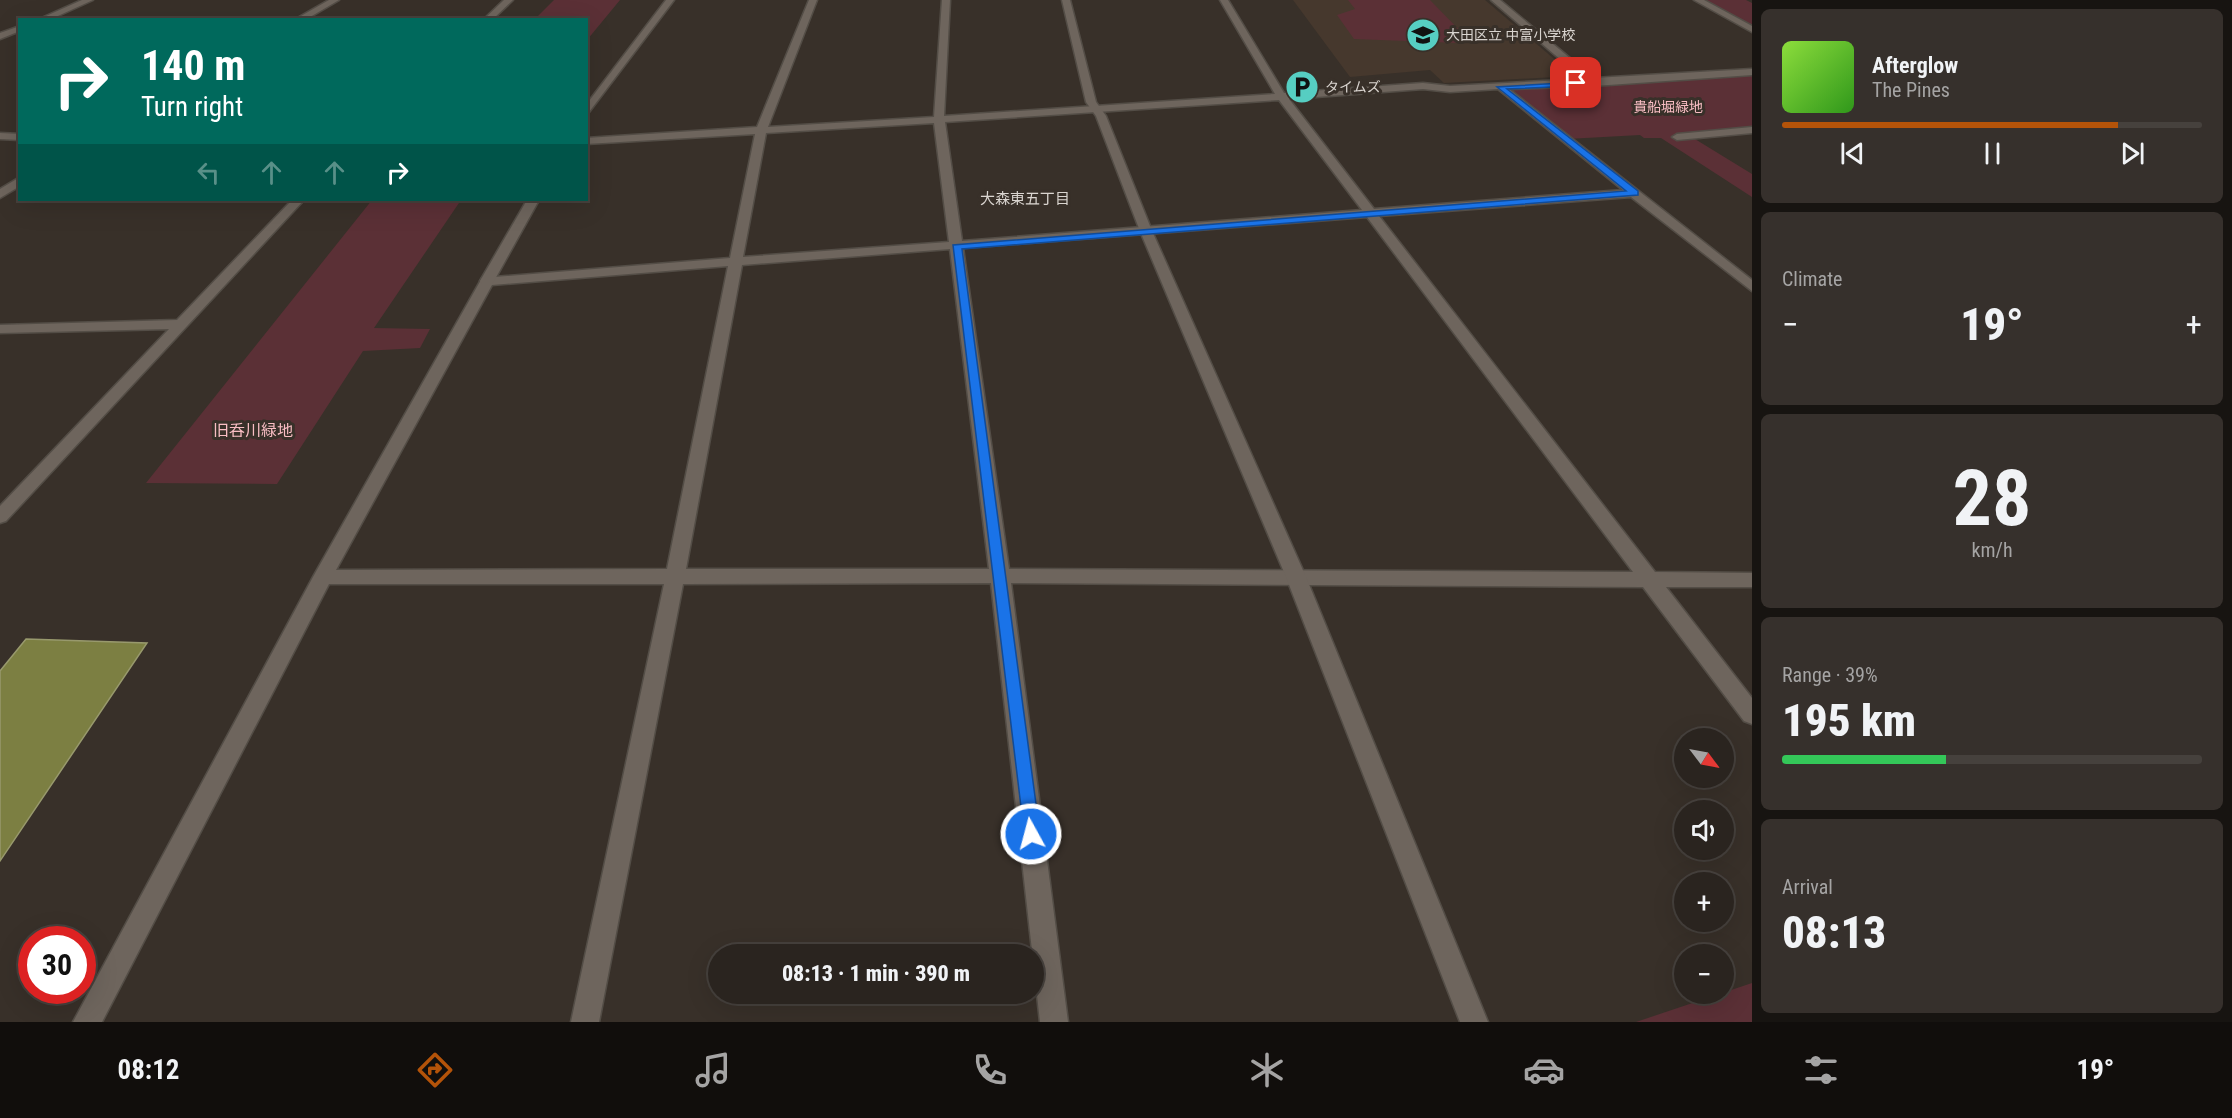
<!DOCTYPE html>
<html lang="en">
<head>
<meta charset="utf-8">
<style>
	:root { --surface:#2a241f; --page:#36302c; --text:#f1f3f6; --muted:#a5a4a4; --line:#46413d; --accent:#b45309 }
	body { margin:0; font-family:"Roboto Condensed","Noto Sans JP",sans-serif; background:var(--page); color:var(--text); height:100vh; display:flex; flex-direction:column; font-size:22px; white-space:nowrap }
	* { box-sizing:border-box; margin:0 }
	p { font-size:20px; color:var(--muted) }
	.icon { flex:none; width:33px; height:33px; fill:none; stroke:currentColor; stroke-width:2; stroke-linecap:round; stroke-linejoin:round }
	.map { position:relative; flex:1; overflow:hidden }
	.drawer { display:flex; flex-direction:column; gap:9px; padding:9px; background:#171411; width:480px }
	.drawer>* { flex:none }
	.top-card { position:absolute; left:18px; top:18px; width:570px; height:183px; border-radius:0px; box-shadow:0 6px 24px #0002,0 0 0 2px var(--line); background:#00695c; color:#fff; overflow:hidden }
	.needle { width:39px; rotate:122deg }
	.buttons { position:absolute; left:1674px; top:728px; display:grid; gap:12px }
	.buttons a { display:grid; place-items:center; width:60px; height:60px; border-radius:50%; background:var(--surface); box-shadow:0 6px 24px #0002,0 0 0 2px var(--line); font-size:30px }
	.speed { position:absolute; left:18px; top:926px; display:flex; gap:12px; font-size:30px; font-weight:700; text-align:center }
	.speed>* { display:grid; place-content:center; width:78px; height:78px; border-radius:50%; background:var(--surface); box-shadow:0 6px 24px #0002,0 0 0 2px var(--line); line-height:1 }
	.speed .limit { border:9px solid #d22; background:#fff; color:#111 }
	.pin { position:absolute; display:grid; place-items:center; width:51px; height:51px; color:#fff; margin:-26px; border-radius:12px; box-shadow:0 3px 9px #0006 }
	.me { position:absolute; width:66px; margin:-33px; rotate:353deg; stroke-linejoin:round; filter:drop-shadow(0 0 4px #0008) }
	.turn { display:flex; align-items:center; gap:21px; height:126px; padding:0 24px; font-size:27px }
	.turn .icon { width:78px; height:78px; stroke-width:2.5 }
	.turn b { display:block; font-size:42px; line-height:51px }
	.lanes { display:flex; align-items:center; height:57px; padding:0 24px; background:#0003; justify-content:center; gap:30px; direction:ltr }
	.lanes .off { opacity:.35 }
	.big { font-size:45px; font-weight:800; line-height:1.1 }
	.drawer .tile { flex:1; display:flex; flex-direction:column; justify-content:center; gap:9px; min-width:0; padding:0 21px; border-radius:9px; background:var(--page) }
	.drawer .dial { align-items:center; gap:0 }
	.dial b { font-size:78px; line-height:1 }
	.song { display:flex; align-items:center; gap:18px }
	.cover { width:72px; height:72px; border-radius:9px; background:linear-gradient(135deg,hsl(90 70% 55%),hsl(110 70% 35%)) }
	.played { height:6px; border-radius:3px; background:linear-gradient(90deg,var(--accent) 80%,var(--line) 80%) }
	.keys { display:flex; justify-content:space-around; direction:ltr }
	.heat { display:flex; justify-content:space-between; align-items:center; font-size:33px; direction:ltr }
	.charge { height:9px; border-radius:4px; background:linear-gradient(90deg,#34c759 39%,var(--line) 0) }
	.trip { position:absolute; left:708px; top:944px; width:336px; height:60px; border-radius:30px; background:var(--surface); box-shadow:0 6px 24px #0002,0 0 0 2px var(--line); font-weight:800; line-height:60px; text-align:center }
	.tab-bar { display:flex; height:96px; justify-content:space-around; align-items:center; background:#110e0c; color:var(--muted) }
	.tab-bar .icon { width:42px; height:42px }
	.tab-bar .current { color:var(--accent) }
	.tab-bar b { font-size:27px; color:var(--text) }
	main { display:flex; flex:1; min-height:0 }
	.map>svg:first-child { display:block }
	.built { fill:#46382d }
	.green { fill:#5b3036 }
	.water { fill:#7c7f42; stroke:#98996d; stroke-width:1.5 }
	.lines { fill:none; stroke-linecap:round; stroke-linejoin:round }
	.street-casing { stroke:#534d46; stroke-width:3 }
	.secondary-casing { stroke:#534d46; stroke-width:3 }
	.street { fill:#6e655d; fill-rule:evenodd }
	.secondary { fill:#6e655d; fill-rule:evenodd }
	.route { fill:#1a73e8; stroke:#114b97; stroke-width:1.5 }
	.labels { text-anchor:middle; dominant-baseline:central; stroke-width:6; stroke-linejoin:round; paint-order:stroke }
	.far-poi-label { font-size:14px; fill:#dad5d0; stroke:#383029; text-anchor:start }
	.far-park-label { font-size:14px; fill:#f8bdc3; stroke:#383029 }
	.far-neighbourhood-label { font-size:15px; fill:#dad5d0; stroke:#383029 }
	.park-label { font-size:16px; fill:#f8bdc3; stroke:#383029 }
</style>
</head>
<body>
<main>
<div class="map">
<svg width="1752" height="1022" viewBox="0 0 1752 1022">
	<rect width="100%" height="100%" fill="#383029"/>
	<path class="built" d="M1293 0H1485L1574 76 1444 83 1430 70 1350 77Z"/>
	<path class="green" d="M554 0H620L587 40 586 20 535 19Z
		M1348 0H1430L1469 40H1457L1458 43 1354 39 1337 15 1355 9Z
		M1702 0H1746L1752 3V29Z
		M1752 72V130L1690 136 1752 174V197L1661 138H1644L1640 135 1567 139 1501 87Z
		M372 200H461L374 328 430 329 420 348 363 351 277 484 146 483Z
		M1752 983V1022H1636Z"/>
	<path class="water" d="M26 639 147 643 0 861V671Z"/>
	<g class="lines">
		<defs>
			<path id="street" d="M82 0H93L49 20H37Z
				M329 0H339L305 20H294Z
				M504 0H513L492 20H483Z
				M809 0H817L768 127 934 117 942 0H950L944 116 1275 94 1220 0H1228L1284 93 1423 83 1450 86 1583 79 1491 0H1500L1594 78 1752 69V75L1594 86 1509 89 1752 280V291L1631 197 1379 216 1655 572 1752 573V587H1666L1752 698V724L1744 721 1643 587 1011 583 1068 1022H1040L991 583 683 584 599 1022H571L664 584H329L102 1022H73L313 577 482 278 730 258 755 134 586 144V138L757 127ZM1423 89 1450 92 1498 89 1623 190 1374 209 1289 99ZM1279 100 1362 210 962 241 945 122ZM934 123 949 242 743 257 766 133ZM1367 217 1633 572 1009 569 963 248ZM950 249 989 569H686L742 265ZM728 266 667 569 336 570 492 285Z
				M1694 0H1704L1752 26V32Z
				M20 26V31L0 39V33Z
				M1752 127V133L1677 140 1672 137 1677 134Z
				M0 133 20 134V140L0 139Z
				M20 177V186L0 198V189Z
				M292 200H304L6 521 0 523V506L169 329 0 333V325L177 320Z"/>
			<path id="secondary" d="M666 0H674L586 116V105Z
				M1062 0H1070L1096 102 1106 116 1152 231 1306 577 1488 1022H1460L1286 577 1140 231 1096 116 1086 102Z
				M527 200H539L494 281 492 284H482L480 281Z"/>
		</defs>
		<use href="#street" class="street-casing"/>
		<use href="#secondary" class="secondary-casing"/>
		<use href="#street" class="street"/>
		<use href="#secondary" class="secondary"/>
	</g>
	<path class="route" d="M1578 82 1576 86 1507 89 1638 191V195L962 249 1040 834 1038 840 1031 842 1025 840 953 245 1626 191 1497 87Z"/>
	<defs>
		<symbol id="school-disc" viewBox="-11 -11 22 22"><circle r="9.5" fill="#56cec2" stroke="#383029"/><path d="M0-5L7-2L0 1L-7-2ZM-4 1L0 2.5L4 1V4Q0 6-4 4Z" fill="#111"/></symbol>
		<symbol id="parking-disc" viewBox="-11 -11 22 22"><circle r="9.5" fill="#56cec2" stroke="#383029"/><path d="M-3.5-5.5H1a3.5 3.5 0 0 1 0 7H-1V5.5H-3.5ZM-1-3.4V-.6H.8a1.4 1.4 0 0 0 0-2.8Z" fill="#111"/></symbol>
	</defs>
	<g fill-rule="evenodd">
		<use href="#school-disc" x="1404" y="16" width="38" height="38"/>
		<use href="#parking-disc" x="1283" y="68" width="38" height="38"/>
	</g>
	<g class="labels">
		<g class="far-poi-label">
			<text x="1446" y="35">大田区立 中富小学校</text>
			<text x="1325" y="87">タイムズ</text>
		</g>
		<g class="far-park-label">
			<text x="1668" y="107">貴船堀緑地</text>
		</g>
		<g class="far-neighbourhood-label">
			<text x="1025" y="199">大森東五丁目</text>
		</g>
		<g class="park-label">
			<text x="253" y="430">旧呑川緑地</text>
		</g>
	</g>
</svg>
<div class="buttons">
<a><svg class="needle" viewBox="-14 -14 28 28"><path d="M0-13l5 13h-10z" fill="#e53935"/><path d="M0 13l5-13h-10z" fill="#a5a4a4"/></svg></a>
<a><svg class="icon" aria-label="sound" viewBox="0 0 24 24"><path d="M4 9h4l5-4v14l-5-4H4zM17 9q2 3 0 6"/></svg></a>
<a>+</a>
<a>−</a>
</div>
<div class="speed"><div class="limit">30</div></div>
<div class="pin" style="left:1576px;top:83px;background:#d93025"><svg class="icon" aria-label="arrive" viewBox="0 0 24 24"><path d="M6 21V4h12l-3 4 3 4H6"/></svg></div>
<svg class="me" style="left:1031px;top:834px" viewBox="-20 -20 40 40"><circle r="17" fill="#1a73e8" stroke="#fff" stroke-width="3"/><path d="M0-11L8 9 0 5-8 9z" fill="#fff"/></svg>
<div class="trip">08:13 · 1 min · 390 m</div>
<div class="top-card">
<div class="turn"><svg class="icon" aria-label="right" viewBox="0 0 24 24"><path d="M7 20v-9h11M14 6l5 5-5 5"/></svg><div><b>140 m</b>Turn right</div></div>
<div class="lanes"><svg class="icon off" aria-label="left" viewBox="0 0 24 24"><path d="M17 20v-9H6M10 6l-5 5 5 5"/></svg><svg class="icon off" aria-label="ahead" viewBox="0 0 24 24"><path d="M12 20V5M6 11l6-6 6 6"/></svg><svg class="icon off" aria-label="ahead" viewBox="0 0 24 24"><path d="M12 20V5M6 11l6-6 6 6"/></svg><svg class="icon" aria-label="right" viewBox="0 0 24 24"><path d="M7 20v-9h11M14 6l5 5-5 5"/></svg></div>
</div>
</div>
<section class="drawer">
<div class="tile">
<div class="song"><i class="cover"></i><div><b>Afterglow</b><p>The Pines</p></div></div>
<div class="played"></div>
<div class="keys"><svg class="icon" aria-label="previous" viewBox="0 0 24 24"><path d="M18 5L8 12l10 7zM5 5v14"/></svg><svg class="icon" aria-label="pause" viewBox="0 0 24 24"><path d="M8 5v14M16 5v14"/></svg><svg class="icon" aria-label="next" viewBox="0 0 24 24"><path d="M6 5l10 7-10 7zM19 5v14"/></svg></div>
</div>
<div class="tile"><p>Climate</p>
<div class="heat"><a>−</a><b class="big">19°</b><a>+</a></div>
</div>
<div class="tile dial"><b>28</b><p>km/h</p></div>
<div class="tile"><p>Range · 39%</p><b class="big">195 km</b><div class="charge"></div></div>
<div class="tile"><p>Arrival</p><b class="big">08:13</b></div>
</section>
</main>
<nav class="tab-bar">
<b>08:12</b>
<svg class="icon current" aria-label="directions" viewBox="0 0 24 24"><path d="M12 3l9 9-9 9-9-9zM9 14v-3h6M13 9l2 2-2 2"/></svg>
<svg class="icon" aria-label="music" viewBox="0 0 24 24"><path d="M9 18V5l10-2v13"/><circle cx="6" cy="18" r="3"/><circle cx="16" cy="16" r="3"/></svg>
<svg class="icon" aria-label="phone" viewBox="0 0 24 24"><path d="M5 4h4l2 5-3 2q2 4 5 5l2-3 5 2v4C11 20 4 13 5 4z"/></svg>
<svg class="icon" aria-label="climate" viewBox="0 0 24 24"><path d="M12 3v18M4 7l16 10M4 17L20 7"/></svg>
<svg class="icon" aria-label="car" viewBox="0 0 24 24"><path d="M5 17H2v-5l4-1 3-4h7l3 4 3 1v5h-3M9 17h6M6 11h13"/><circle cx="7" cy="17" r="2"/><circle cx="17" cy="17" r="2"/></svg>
<svg class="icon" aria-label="filters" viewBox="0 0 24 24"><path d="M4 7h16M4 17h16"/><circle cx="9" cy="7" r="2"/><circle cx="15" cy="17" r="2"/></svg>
<b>19°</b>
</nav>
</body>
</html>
